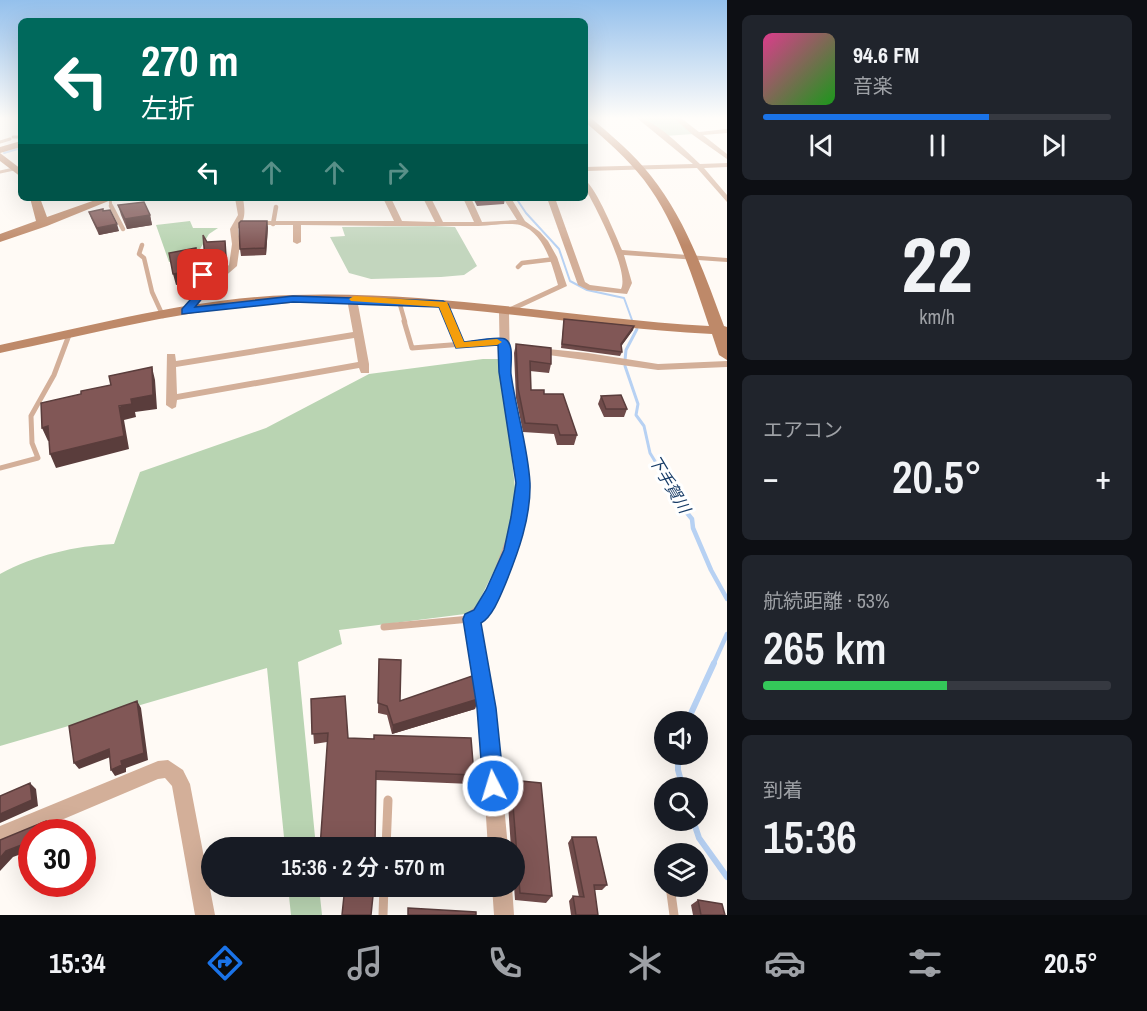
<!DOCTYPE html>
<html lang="ja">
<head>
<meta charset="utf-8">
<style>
	:root { --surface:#171b24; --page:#20242c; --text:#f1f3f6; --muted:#9ea1a6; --line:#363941; --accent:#1a73e8 }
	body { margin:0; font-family:"Archivo Narrow","Noto Sans JP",sans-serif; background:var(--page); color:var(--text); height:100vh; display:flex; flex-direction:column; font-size:22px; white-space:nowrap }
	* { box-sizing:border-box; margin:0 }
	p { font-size:20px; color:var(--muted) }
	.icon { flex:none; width:33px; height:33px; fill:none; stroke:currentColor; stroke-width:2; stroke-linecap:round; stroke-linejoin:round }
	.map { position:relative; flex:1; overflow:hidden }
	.side { display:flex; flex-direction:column; gap:15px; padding:15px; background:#0d0f14; width:420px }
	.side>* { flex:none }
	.top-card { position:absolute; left:18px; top:18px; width:570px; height:183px; border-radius:9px; box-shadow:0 6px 24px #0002; background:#00695c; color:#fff; overflow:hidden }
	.buttons { position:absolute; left:654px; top:711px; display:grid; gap:12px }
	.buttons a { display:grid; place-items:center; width:54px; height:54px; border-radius:50%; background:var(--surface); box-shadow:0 6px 24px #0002; font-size:30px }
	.speed { position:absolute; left:18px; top:819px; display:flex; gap:12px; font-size:30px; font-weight:700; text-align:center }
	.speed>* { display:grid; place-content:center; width:78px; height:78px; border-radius:50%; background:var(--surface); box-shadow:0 6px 24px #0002; line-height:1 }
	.speed .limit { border:9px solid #d22; background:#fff; color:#111 }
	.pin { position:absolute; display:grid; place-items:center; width:51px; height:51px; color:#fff; margin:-26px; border-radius:12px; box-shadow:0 3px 9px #0006 }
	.me { position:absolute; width:66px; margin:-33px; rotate:355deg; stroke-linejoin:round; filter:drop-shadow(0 0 4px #0008) }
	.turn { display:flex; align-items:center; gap:21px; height:126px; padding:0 24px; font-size:27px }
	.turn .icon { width:78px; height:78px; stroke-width:2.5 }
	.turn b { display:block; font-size:42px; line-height:51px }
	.lanes { display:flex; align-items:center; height:57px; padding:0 24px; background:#0003; justify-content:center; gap:30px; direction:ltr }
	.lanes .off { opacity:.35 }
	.big { font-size:45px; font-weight:600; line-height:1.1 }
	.side .tile { flex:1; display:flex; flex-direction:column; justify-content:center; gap:9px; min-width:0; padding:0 21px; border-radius:9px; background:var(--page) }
	.side .dial { align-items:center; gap:0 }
	.dial b { font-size:78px; line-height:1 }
	.song { display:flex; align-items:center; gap:18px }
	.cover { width:72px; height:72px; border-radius:9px; background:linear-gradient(135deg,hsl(330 70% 55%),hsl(120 70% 35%)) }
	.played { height:6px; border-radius:3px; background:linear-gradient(90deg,var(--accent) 65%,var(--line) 65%) }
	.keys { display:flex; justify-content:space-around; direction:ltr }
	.heat { display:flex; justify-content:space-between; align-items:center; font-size:33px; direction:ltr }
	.charge { height:9px; border-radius:4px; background:linear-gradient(90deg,#34c759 53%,var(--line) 0) }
	.trip { position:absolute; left:201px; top:837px; width:324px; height:60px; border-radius:30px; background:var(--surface); box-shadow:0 6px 24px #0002; font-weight:600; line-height:60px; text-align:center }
	.tab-bar { display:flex; height:96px; justify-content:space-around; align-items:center; background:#090b0e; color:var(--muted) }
	.tab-bar .icon { width:42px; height:42px }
	.tab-bar .selected { color:var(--accent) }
	.tab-bar b { font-size:27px; color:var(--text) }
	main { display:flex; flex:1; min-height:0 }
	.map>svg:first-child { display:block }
	.green { fill:#c3d6be }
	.forest { fill:#b9d4b2 }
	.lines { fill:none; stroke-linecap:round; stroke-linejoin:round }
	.stream-far3 { stroke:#b7d1f3; stroke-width:2 }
	.stream-far2 { stroke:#b7d1f3; stroke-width:3 }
	.stream-far1 { stroke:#b7d1f3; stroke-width:4.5 }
	.stream { stroke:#b7d1f3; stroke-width:6 }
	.lane-far4 { stroke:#d3af99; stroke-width:3 }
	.lane-far3 { stroke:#d3af99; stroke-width:4.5 }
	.lane-far2 { stroke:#d3af99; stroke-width:5 }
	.lane-far1 { stroke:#d3af99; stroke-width:7 }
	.lane { stroke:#d3af99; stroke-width:9 }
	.street { fill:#d3af99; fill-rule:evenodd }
	.secondary { fill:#be8969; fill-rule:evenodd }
	.wall { fill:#6f4b4a }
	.shaded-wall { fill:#5a3d3c }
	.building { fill:#815756; stroke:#5a3d3c; stroke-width:1.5 }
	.route { fill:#1a73e8; stroke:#114b97; stroke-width:1.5 }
	.slow { fill:#f59e0b }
	.labels { text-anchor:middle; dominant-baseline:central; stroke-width:6; stroke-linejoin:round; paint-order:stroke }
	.water-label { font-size:16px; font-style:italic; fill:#183c67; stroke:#fff }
</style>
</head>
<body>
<main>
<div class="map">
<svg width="727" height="915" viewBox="0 0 727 915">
	<rect width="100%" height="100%" fill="#fffaf5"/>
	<path class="green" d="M641 118H675L693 134 665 136Z
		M435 226 455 227 477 266 464 275 441 277 371 279 349 273 330 237 345 236 342 227Z"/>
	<path class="forest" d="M190 221 193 228H218L209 234 200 249 203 258 169 262 156 225Z
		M483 359H501L516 497 506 547 473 613 339 630 342 644 298 662 316 847H285L267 668 0 746V574C35 555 75 546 114 544L140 472 266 428 369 374Z
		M288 887H319L322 915H291Z"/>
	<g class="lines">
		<path class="stream-far3" d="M4 153 21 148
			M516 198 526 213 559 249 570 281 587 290 624 298 632 320"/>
		<path class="stream-far2" d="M625 360 626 350 637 329
			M625 366 638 404 636 415 644 426 650 453 661 471"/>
		<path class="stream-far1" d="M661 470 665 482 677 492 683 508 692 519 693 528 711 570 727 599
			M713 665 727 634"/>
		<path class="stream" d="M687 722 714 663
			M678 754V770L683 788
			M693 820 699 838 727 877"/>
		<path class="lane-far4" d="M13 137H21
			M0 142 10 139
			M0 172 14 169
			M110 199 111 207"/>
		<path class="lane-far3" d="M111 206 123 229
			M273 224 276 207
			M142 245 139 254 144 258 152 292 163 316
			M202 260 204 290
			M518 267 522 263 555 259
			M399 301 405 322
			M443 304 451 322"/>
		<path class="lane-far2" d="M404 321 412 348 502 341
			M450 321 460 345
			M0 468 38 458 32 443 31 416 54 375 69 335"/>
		<path class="lane-far1" d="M384 627 470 619"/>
		<path class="lane" d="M386 848 388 800
			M670 886 674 915
			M383 915 384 886"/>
		<path class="street" d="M637 118C654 118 687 152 700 164L727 163V167L704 168 727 195V202L697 168 585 171V167L693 164Z
			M674 118H681L699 132 727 129V133L703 135 727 154V159L693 135Z
			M585 180C597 189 615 234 622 250L727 258V262L624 255 632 283 627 294 588 290 578 285 547 198H555L585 282 590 285 621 289C630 272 595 206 585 188Z
			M235 198H243C245 211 246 219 238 229L240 244 237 266 207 292 189 314H183V310L201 288 229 265 232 244 230 229 238 215Z
			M383 198H391L402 221 435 222 423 198H431L443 222H474L463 198H471L482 222 517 220 503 198H511L525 221 540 232 548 241 557 257 567 286 509 313 510 369 528 470V497L522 533 511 568 494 606 479 622 495 708 508 848H488L479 708 463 619 466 614 480 603 489 585 508 533 515 497V470L500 369 499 312 558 285C552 265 544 232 520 225 510 222 487 226 475 226 417 226 359 226 301 225V242L297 244 293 242V225H251L247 223 251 221H394Z
			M352 296 357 299 369 364V373H361L359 368 177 400 176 407 172 409 166 405 167 354H175L176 361 353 332 347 299ZM354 338 358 362 177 394 176 367Z
			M538 348 588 353 658 364 727 361V367L658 370 534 353V349Z
			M168 760 183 770 190 784 215 915H195L172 786 165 778 158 779 0 846V826L158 761Z
			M492 886H512L514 915H494Z"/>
		<path class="secondary" d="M585 118H591C612 136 634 154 651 176 686 220 705 275 724 326L727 327V360L719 355 712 334C572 327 432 297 291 303 192 307 96 333 0 353V345C96 325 193 298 292 295 432 290 570 318 709 326 692 276 676 222 644 180 627 158 606 140 585 122Z
			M21 141V147L0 153V147Z
			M0 153 21 169V177L0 161Z
			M30 198H40L47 217 101 198H116L47 226 0 242V234L36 221Z"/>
	</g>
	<path class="wall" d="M473 198H505V199L504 204 477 206Z
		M118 205 150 215 152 225 127 229 121 215Z
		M104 211 119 231 99 235 91 218 89 212Z
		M268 227 266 255 241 256 240 249Z
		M564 319 634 326 633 330 621 346 622 352 620 356 561 348Z
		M516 344 551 364 549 373 530 371 531 390 544 394 577 435 574 445H557L554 434 523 432 516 398 514 353Z
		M601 396 627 409 624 417H604L598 404Z
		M379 659 400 701 478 699 475 709 392 734 387 715 378 713Z
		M311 699 348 738 474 775 471 784 376 780 327 742 314 744Z
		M511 780 552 896 546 903 515 900 514 886V848H511L507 790Z
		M572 837 607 885 602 890H594L598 915H571L569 901 573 896 579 897 568 843Z
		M698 900 725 915H693L691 905Z"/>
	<path class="shaded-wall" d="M150 215 152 225 127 229 125 219Z
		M267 221 268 227 266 255 265 248Z
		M117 224 119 231 99 235 97 228Z
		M225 241 227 264 219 265 220 270 208 279 206 271 217 258Z
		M196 248 198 259 199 281 176 285 173 274Z
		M634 326 633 330 620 348 621 344Z
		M152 367 155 380 157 409 135 412 136 417 124 420 129 449 56 468 50 454 131 399Z
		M48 426 54 440 48 441 42 428Z
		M478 699 475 709 392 734 393 725Z
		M137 701 141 708 148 760 126 768V772L115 776 111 770 121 761Z
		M109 749 113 756 79 769 74 763Z
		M30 783 36 789 38 806 0 823V814Z
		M46 821 52 827V832H46Z
		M32 841V850L13 857 0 871V858L6 851Z"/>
	<path class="building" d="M476 198H505V199L478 201Z
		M144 202 150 215 125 219 118 205Z
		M103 209V211L110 210 117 224 97 228 89 212Z
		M241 221H267L265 248 240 249 239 223Z
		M203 235 207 242 225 241 226 257 217 258 219 262 206 271Z
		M196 248 197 270 173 274 169 253Z
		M564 319 634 326 621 344 622 352 562 344Z
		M516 344 551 348V364L530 361 531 390H544V394H563L577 435H560L557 425 525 423 518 388Z
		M152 367 153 395 131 399 132 404 119 406 124 436 50 454 48 426 42 428 41 403 81 394V391L111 385 109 376Z
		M621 395 627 409H606L601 396Z
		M379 659 401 660 400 701 475 675 478 699 393 725 387 706 378 703Z
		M345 696 348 738 374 739V735L471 738 474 775 376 771 375 848H320L328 733 312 734 311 699Z
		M137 701 144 753 121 761 122 765 111 770 109 749 74 763 69 726Z
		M511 780 541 783 552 896 520 893Z
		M30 783 32 800 0 814V796Z
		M46 821V832H32V841L6 851 0 858V840Z
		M572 837H596L607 885H594L598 915H576L573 896 584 897Z
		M345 886H374L371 915H342Z
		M698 900 722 904 725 915H701Z
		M408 908 476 912V915H408Z"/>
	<linearGradient id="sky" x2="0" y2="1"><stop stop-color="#94c0ec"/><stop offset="0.48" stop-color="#fffdfa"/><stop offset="1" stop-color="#fffdfa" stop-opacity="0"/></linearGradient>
	<rect width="727" height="246" fill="url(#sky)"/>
	<path class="route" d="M203 272 208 275 209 290 195 307 293 296 443 301 448 304 464 342C472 341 500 336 505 339 515 344 510 365 511 374 516 410 528 447 530 483 531 518 518 553 505 585 500 597 492 617 481 623L496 708 504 786 501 793 493 796 486 793 483 786 477 708 463 619 465 614 474 610 486 590 504 550 511 517 516 483 499 372 498 345 456 348 439 307 293 302 182 314V309L199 290 198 275Z"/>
	<path class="slow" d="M354 296 447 302 464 342 497 339 502 342 497 345 456 348 439 307 351 301 349 299Z"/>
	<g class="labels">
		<g class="water-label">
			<text transform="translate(670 484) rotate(59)">下手賀川</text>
		</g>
	</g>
</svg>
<div class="buttons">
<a><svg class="icon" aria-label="sound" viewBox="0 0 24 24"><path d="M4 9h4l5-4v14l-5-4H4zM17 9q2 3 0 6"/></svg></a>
<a><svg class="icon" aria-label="search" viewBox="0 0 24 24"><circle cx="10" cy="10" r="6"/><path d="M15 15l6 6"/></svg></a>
<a><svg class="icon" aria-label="layers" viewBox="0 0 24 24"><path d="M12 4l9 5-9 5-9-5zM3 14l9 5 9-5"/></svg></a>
</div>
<div class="speed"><div class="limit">30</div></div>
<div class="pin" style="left:203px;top:275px;background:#d93025"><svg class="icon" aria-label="arrive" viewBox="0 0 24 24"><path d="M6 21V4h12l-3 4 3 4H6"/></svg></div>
<svg class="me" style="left:493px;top:786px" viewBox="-20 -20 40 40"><circle r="17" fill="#1a73e8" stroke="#fff" stroke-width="3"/><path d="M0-11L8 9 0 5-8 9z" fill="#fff"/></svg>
<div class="trip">15:36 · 2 分 · 570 m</div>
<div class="top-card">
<div class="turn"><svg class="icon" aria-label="left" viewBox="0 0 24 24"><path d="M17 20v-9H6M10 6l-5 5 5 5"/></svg><div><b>270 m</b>左折</div></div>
<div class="lanes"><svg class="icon" aria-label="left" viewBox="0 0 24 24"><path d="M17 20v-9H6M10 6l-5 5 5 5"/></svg><svg class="icon off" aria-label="ahead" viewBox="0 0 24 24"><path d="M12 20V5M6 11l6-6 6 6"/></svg><svg class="icon off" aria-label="ahead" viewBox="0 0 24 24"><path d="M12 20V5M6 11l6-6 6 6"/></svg><svg class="icon off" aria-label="right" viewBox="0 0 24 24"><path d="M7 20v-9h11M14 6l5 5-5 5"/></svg></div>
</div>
</div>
<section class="side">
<div class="tile">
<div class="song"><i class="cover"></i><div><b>94.6 FM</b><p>音楽</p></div></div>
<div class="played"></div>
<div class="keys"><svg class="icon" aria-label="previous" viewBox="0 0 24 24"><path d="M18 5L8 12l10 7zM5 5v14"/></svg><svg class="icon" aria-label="pause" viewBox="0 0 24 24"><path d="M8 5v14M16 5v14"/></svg><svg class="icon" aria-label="next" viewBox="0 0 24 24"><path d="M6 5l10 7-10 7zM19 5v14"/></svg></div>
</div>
<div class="tile dial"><b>22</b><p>km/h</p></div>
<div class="tile"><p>エアコン</p>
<div class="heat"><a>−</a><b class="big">20.5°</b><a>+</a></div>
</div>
<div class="tile"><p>航続距離 · 53%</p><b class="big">265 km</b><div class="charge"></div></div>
<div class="tile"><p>到着</p><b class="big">15:36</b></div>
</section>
</main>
<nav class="tab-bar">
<b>15:34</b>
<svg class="icon selected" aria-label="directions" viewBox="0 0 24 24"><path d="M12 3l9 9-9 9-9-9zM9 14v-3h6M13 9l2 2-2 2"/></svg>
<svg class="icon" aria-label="music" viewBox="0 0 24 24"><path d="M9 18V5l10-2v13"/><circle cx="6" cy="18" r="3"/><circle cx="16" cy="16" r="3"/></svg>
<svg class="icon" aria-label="phone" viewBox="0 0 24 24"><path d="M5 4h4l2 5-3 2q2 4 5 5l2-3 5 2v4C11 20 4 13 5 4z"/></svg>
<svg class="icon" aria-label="climate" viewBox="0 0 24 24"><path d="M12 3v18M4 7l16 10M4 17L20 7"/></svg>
<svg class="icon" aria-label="car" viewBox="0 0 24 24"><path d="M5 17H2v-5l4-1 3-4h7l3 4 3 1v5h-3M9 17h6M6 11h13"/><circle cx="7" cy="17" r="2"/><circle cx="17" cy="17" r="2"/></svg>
<svg class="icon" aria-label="filters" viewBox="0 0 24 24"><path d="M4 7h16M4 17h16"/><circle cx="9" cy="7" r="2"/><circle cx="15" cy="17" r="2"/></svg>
<b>20.5°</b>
</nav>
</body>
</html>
